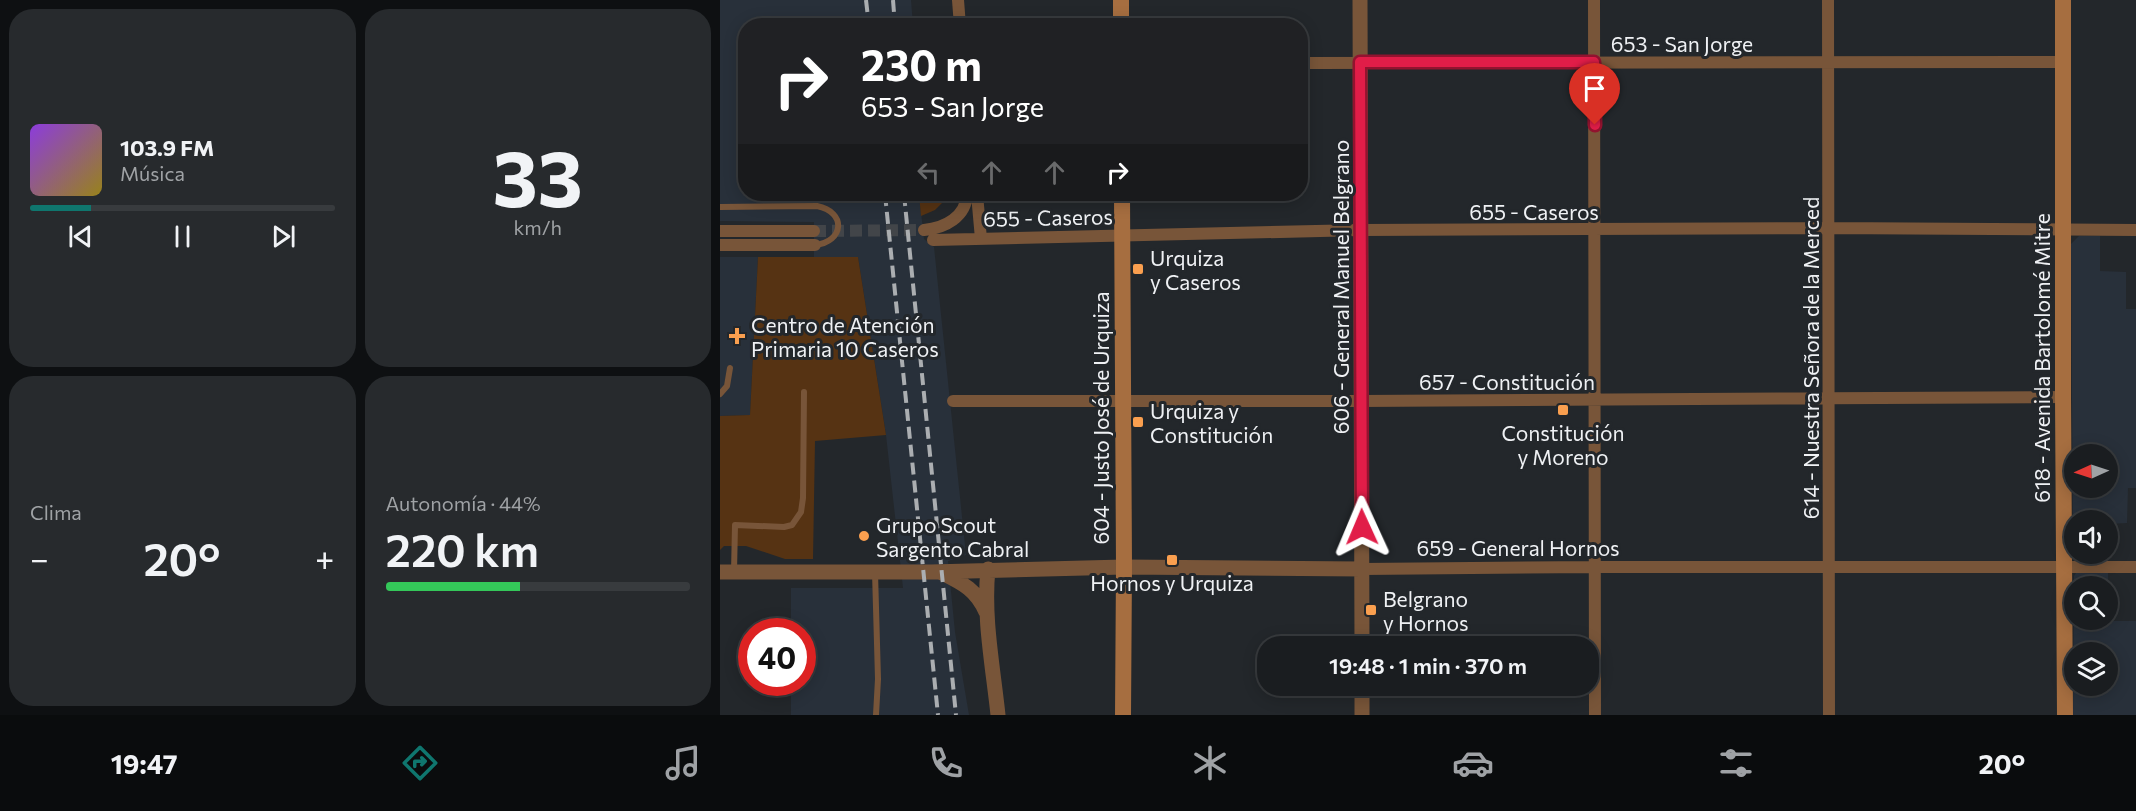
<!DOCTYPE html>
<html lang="es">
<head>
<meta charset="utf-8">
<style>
	:root { --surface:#1a1d20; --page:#272a2d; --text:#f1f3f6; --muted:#9fa2a5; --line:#383b3e; --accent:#0f766e }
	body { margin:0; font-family:Commissioner,sans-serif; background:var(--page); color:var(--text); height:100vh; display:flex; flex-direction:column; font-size:22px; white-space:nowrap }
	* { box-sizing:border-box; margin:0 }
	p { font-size:20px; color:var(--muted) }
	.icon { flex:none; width:33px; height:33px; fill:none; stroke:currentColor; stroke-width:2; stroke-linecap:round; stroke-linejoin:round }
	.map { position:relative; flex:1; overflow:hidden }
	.side { display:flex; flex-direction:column; gap:9px; padding:9px; background:#0e1012; width:720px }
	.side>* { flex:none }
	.banner { position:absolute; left:18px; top:18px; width:570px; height:183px; border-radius:24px; box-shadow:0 3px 15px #0003,0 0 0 2px var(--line); background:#202124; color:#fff; overflow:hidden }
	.needle { width:39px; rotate:267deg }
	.controls { position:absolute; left:1344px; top:444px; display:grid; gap:12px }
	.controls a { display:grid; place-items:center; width:54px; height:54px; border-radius:50%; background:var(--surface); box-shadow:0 3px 15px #0003,0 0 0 2px var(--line); font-size:30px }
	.speed { position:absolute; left:18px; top:618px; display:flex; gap:12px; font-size:30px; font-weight:700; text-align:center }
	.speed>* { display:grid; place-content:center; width:78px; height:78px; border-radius:50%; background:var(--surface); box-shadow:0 3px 15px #0003,0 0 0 2px var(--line); line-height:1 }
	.speed .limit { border:9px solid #d22; background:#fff; color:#111 }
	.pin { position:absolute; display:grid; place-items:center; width:51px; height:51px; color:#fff; margin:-62px -26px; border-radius:50% 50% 50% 0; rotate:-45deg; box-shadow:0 0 6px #0007 }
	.pin .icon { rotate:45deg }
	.me { position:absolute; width:66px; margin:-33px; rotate:359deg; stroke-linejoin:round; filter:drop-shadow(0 0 4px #0008) }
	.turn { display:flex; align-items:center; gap:21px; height:126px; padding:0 24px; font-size:27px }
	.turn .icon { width:78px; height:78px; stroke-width:2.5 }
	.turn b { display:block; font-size:42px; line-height:51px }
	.lanes { display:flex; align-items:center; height:57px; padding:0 24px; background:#0003; justify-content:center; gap:30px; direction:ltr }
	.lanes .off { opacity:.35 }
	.big { font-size:45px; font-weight:600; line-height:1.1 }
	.side .card { flex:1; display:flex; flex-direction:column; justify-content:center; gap:9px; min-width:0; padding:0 21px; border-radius:24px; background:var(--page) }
	.side .dial { align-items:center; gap:0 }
	.dial b { font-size:78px; line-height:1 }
	.song { display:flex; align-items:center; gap:18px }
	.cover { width:72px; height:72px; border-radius:9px; background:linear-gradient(135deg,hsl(270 70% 55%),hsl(50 70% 35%)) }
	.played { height:6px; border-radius:3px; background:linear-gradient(90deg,var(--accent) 20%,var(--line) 20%) }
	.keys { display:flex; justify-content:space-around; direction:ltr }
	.heat { display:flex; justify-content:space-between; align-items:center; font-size:33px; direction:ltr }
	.charge { height:9px; border-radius:4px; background:linear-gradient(90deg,#34c759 44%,var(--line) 0) }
	.side .tiles { flex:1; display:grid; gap:9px; grid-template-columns:repeat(2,1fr) }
	.trip { position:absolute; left:537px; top:636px; width:342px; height:60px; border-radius:24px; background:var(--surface); box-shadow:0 3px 15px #0003,0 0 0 2px var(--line); font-weight:600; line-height:60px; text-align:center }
	.dock { display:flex; height:96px; justify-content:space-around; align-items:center; background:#0a0c0d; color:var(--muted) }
	.dock .icon { width:42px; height:42px }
	.dock .on { color:var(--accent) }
	.dock b { font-size:27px; color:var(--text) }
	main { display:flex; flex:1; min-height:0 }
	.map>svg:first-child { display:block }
	.built { fill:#28303a; fill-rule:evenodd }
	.green { fill:#563313 }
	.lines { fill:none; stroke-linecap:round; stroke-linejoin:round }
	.minor-tunnel { stroke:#424549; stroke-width:12; stroke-dasharray:12 6; stroke-linecap:butt }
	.service { stroke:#785539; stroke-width:6 }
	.minor { stroke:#785539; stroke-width:12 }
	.tertiary { stroke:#785539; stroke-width:15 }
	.secondary { stroke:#a66e40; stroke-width:16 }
	.rail { stroke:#abaeb1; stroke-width:4; stroke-dasharray:12 6; stroke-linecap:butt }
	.route-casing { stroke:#92132f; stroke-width:15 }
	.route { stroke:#e11d48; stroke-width:10 }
	.poi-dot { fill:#fa9f4f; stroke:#23272b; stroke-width:2 }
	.labels { text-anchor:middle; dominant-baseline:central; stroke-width:6; stroke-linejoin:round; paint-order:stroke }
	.street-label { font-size:21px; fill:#eff1f4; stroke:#23272b }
	.poi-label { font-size:21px; fill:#eff1f4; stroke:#23272b; text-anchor:start }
</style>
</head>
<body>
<main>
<section class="side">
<div class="tiles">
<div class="card">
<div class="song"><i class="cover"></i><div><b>103.9 FM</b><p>Música</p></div></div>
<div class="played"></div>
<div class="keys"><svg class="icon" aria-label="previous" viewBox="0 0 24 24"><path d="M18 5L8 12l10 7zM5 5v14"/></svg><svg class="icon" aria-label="pause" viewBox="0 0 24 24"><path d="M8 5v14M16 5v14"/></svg><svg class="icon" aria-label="next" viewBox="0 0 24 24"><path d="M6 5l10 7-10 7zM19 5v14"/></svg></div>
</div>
<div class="card dial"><b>33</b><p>km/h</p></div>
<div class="card"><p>Clima</p>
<div class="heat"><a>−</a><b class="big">20°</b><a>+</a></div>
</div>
<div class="card"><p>Autonomía · 44%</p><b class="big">220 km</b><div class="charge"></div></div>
</div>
</section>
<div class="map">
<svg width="1416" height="715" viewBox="0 0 1416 715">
	<rect width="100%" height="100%" fill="#23272b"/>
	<path class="built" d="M0 0H191L193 25 26 26V194H199L204 239 214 247 246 555 228 561 235 632 249 715H71V683L82 682V632L71 631V588H183L166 435 138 257H94V222L0 221Z
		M1359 236H1380V271L1406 272V309H1416V488H1408L1407 523 1389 524V559L1364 560 1353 554 1351 244ZM1354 454H1388V488H1354ZM1354 520H1388V554H1354Z
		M0 257H38L30 415 0 416Z
		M1388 572 1389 621H1416V715H1353L1354 576 1356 573ZM1354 586H1388V620H1354ZM1354 652H1388V686H1354Z"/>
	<path class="green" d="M199 194H231L215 210 201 216Z
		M38 257H138L166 435 95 441 93 559H65L26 546H4L0 550V416L30 415Z"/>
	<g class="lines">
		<path class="minor-tunnel" d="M94 231 204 230"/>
		<path class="service" d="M0 207 97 206C127 212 124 242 95 245
			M0 394 7 386 10 368
			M14 572 15 525 64 527 72 525 81 512 83 498 84 392
			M155 572 158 679 156 715"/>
		<path class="minor" d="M238 0 240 26
			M874 0 875 715
			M1108 0 1109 715
			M580 63 1343 62
			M257 194 261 239
			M204 230C225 228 246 217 247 194
			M0 231H94
			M213 240 641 230 1109 228 1416 230
			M0 245H95
			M233 401H640L1343 397
			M642 569 876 567H1416"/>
		<path class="tertiary" d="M640 0 642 646
			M268 569C263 617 273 667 278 715
			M0 572H211L404 567 642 569
			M220 572C242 583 256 589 266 612
			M642 686V715"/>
		<path class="secondary" d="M1343 0V397L1345 715
			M401 26V0
			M402 194 404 567 403 715"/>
		<path class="rail" d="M146 0 149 26
			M173 0 175 26
			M165 194 218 715
			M184 194 236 715"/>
	</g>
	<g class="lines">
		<defs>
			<path id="route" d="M642 527 640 62H874L875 125"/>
		</defs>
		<use href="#route" class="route-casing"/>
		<use href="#route" class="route"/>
	</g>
	<g class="poi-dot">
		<rect x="412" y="263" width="12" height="12" rx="3"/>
		<path d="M14 327h6v6h6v6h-6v6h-6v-6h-6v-6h6z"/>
		<rect x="837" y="404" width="12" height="12" rx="3"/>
		<rect x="412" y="416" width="12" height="12" rx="3"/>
		<circle cx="144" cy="536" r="6"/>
		<rect x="446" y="554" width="12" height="12" rx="3"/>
		<rect x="645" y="604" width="12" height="12" rx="3"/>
	</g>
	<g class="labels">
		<g class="street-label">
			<text x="962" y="43">653 - San Jorge</text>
			<text x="814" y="211">655 - Caseros</text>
			<text transform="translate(328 217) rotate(-1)">655 - Caseros</text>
			<text transform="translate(620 287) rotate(-90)">606 - General Manuel Belgrano</text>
			<text transform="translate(1090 358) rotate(-90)">614 - Nuestra Señora de la Merced</text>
			<text transform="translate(1321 358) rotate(-90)">618 - Avenida Bartolomé Mitre</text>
			<text x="787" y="381">657 - Constitución</text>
			<text transform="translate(380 418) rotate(-90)">604 - Justo José de Urquiza</text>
			<text x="798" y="547">659 - General Hornos</text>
		</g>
		<g class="poi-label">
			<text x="430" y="257">Urquiza<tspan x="430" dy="24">y Caseros</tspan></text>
			<text x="31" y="324">Centro de Atención<tspan x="31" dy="24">Primaria 10 Caseros</tspan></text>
			<text x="430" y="410">Urquiza y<tspan x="430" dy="24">Constitución</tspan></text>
			<text x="843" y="432" text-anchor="middle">Constitución<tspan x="843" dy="24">y Moreno</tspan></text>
			<text x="156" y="524">Grupo Scout<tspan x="156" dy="24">Sargento Cabral</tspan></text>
			<text x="452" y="582" text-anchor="middle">Hornos y Urquiza</text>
			<text x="663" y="598">Belgrano<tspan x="663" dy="24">y Hornos</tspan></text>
		</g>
	</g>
</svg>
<div class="controls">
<a><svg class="needle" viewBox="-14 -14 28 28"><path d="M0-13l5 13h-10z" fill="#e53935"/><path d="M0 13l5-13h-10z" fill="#9fa2a5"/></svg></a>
<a><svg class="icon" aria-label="sound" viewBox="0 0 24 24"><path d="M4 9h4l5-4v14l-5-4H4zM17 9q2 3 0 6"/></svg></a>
<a><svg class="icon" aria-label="search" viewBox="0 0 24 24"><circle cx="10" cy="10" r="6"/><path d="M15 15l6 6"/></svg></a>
<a><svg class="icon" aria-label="layers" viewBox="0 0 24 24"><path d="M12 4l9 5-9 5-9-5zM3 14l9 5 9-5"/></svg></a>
</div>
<div class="speed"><div class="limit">40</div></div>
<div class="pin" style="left:875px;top:125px;background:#d93025"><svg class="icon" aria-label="arrive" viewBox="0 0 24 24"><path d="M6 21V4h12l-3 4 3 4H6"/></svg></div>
<svg class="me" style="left:642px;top:527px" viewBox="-20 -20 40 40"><path d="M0-17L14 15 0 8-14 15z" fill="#e11d48" stroke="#fff" stroke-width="4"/></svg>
<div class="trip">19:48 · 1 min · 370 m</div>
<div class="banner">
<div class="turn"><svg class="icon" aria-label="right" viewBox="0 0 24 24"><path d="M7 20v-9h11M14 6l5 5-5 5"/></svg><div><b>230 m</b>653 - San Jorge</div></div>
<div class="lanes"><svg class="icon off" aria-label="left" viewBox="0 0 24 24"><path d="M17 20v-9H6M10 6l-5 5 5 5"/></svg><svg class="icon off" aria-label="ahead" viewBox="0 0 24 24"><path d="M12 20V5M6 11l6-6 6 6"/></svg><svg class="icon off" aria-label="ahead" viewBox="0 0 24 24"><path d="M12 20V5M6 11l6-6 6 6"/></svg><svg class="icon" aria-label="right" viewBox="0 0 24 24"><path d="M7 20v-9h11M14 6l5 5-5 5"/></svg></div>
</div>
</div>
</main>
<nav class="dock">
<b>19:47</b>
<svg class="icon on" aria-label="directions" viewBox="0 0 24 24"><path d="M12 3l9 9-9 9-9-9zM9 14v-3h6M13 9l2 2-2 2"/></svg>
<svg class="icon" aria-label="music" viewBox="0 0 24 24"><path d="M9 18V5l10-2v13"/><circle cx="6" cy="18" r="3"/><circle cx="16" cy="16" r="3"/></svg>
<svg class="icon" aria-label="phone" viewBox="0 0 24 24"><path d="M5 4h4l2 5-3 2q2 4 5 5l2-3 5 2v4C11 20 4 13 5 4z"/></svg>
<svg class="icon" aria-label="climate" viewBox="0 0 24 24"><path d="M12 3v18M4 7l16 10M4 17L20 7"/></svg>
<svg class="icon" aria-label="car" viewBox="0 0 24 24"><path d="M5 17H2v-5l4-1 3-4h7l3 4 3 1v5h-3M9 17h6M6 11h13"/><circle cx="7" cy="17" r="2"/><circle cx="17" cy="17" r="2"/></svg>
<svg class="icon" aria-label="filters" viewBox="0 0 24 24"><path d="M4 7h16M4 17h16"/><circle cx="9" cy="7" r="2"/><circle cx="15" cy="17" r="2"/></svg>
<b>20°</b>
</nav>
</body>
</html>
